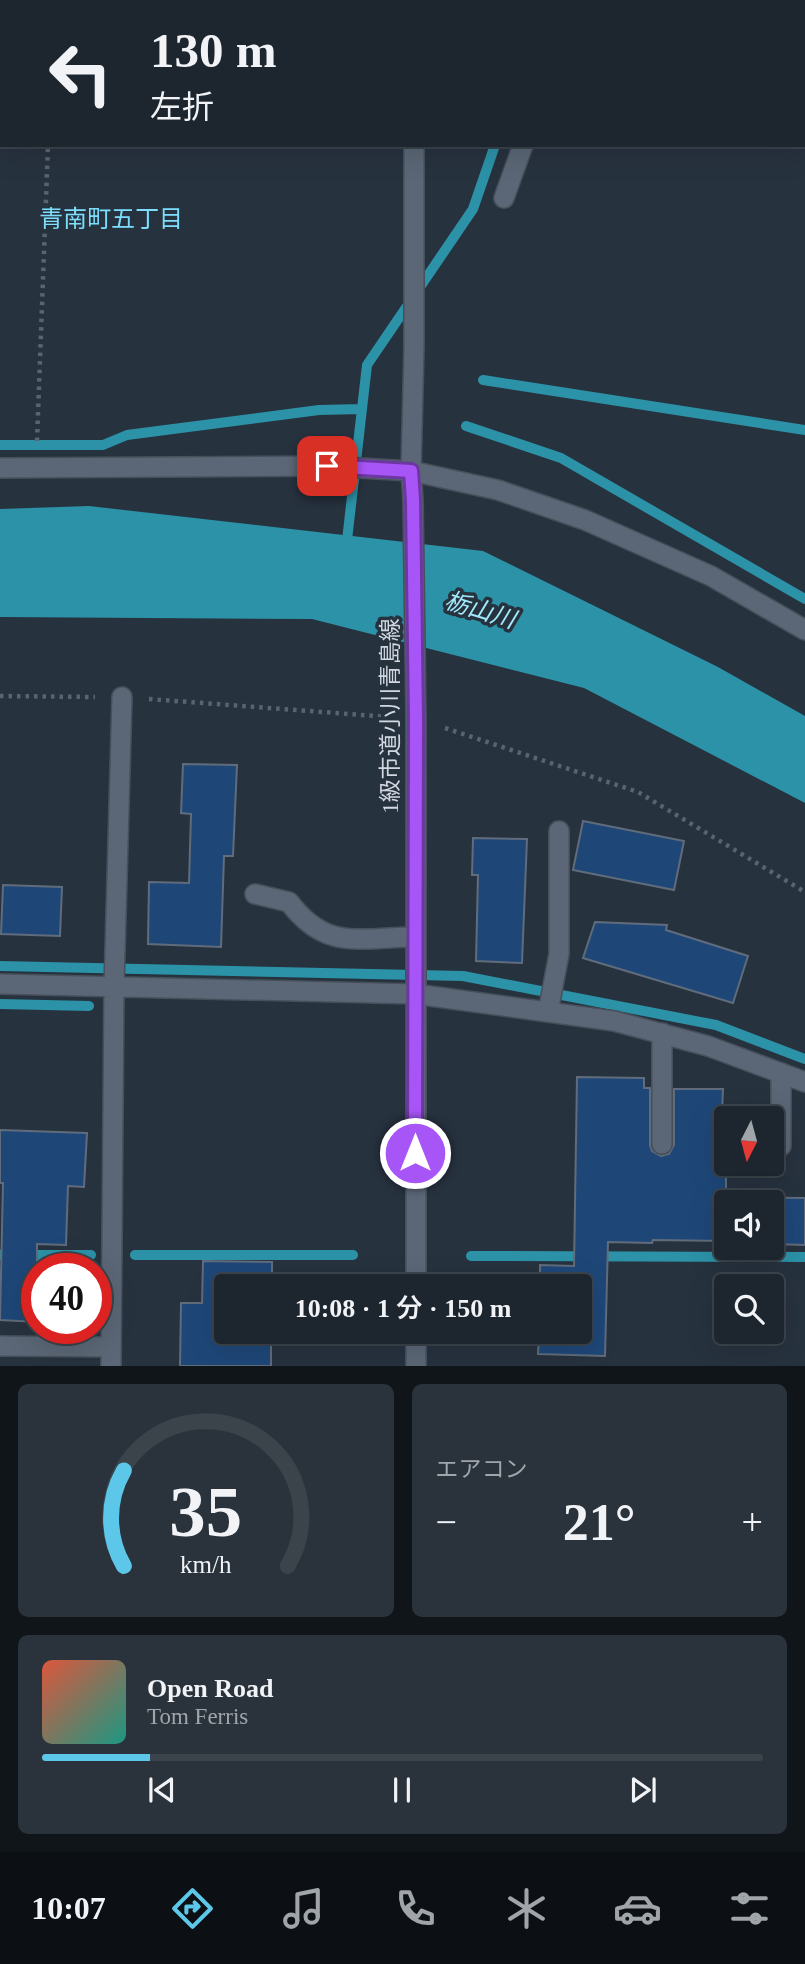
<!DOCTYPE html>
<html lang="ja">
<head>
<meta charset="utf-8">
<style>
	:root { --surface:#1d262f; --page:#2a323b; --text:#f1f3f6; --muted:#a0a5aa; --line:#3b434b; --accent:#5cc7e8 }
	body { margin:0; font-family:"Times New Roman","Noto Sans JP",serif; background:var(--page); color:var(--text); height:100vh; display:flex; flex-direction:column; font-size:26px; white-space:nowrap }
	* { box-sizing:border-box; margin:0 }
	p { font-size:23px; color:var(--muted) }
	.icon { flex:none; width:38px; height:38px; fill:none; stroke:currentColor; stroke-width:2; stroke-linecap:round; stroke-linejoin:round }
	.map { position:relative; height:1366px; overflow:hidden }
	.drawer { display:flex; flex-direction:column; gap:18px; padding:18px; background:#10151a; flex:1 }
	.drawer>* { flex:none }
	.top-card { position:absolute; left:0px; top:0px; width:805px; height:147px; box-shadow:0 7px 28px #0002,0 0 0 2px var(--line); background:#1d262f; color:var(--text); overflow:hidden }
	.needle { width:46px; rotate:186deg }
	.tools { position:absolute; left:714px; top:1106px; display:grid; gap:14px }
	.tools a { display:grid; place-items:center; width:70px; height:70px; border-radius:7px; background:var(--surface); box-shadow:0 7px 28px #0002,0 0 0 2px var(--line); font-size:35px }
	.speed { position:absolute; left:21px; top:1253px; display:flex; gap:14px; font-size:35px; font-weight:700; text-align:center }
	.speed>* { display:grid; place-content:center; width:91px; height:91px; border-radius:50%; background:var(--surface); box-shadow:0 7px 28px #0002,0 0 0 2px var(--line); line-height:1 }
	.speed .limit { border:10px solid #d22; background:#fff; color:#111 }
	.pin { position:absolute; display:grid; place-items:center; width:60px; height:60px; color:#fff; margin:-30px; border-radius:14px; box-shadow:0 4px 10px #0006 }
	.me { position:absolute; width:77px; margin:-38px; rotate:0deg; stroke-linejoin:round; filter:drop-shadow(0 0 5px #0008) }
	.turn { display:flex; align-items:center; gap:24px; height:147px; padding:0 35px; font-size:32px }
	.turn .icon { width:91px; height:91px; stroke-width:2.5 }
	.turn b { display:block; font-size:49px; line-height:60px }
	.big { font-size:52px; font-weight:600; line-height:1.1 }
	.drawer .widget { flex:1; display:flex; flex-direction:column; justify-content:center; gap:10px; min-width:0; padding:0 24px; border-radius:10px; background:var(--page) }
	.drawer .dial { align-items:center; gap:0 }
	.dial svg { height:182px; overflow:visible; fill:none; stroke:var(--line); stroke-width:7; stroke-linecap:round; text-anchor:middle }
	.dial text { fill:var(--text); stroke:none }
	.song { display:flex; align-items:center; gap:21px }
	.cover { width:84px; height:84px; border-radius:10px; background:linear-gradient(135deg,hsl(10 70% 55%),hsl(170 70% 35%)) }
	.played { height:7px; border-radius:4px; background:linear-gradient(90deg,var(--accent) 15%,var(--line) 15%) }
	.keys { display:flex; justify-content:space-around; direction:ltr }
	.heat { display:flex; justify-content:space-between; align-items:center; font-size:38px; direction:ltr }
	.drawer .tiles { flex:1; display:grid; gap:18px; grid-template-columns:1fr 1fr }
	.widget:last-child { grid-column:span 2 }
	.trip { position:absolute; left:214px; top:1274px; width:378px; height:70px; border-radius:7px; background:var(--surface); box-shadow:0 7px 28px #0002,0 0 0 2px var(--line); font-weight:600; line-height:70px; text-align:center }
	.menu { display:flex; height:112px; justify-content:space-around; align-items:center; background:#0c0f13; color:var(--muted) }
	.menu .icon { width:49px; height:49px }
	.menu .selected { color:var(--accent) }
	.menu b { font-size:32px; color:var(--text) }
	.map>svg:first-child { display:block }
	.water { fill:#2c92a7 }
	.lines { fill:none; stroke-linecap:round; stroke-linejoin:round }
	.stream { stroke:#2c92a7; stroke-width:10 }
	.building { fill:#1e4778; stroke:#606c7b; stroke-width:2 }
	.service-casing { stroke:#464f5a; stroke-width:22 }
	.minor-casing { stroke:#464f5a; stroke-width:22 }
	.tertiary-casing { stroke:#464f5a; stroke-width:22 }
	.path { stroke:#5a6470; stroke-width:4.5; stroke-dasharray:3.5 5; stroke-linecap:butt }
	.service { stroke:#5b6776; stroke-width:19 }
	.minor { stroke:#5b6776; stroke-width:19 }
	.tertiary { stroke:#5b6776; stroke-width:19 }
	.route-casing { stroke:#6d37a1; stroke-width:18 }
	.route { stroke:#a855f7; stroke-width:12 }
	.labels { text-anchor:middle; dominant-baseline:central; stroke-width:7; stroke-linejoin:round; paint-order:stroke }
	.street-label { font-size:23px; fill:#d0d7e0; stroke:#27323f }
	.neighbourhood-label { font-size:24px; fill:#7dddfc; stroke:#27323f }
	.water-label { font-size:24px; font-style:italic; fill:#a2eafb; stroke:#27323f }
</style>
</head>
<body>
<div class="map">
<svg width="805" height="1366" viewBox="0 0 805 1366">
	<rect width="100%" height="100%" fill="#27323f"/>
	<path class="water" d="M89 506 483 551 718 667 805 716V803L584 688 312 619 0 617V509Z"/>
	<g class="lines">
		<path class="stream" d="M545 2V0
			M483 380 805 430
			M466 426 561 458 805 599
			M0 445H103L127 435 319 410 362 409
			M346 549 367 365 473 209 495 145
			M0 966 463 976 716 1025 805 1059
			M0 1004 89 1006
			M0 1255H91
			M135 1255H353
			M471 1256 805 1257"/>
	</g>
	<path class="building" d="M183 764 237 765 233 856H224L221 947 148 944 149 882 189 883 191 814 181 813Z
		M583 821 684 841 674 890 573 870Z
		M473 838 527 839 522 963 476 961 478 875H472Z
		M3 885 62 887 60 936 1 934Z
		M595 922 667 925 666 930 748 956 733 1003 583 958Z
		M577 1077 644 1078V1088H650V1145L652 1151 661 1156 669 1154 674 1145V1089H723L722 1113H726V1197L805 1198V1245L772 1244V1202H726V1243V1241L653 1240 652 1243 608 1242 605 1356 538 1354 539 1332H579V1286H540V1265L574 1266Z
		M0 1130 87 1133 84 1187 68 1186 66 1245 37 1244V1322L0 1320 3 1183H0Z
		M203 1261 272 1262V1286H226V1332H271V1366H180L181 1303H202Z"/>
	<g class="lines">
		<defs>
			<path id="service" d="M573 2 574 0
				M504 198 523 145
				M255 894 289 902C327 952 359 937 415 937
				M548 1012 559 954V831
				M662 1033V1144
				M781 1073V1146
				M0 1346 111 1347"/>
			<path id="minor" d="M0 468 327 466 411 471 498 490 585 520 711 576 805 630
				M0 984 415 994 614 1021 708 1046 805 1082
				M111 1366 114 987 122 697"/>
			<path id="tertiary" d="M414 2V0
				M414 145V347L411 471 413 500 416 719V1286
				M416 1332V1366"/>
		</defs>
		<use href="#service" class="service-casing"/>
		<use href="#minor" class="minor-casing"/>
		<use href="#tertiary" class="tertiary-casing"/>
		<path class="path" d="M54 2V0
			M37 441 48 145
			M0 696 95 697
			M149 699 389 717
			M445 728 638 792 805 892"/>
		<use href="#service" class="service"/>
		<use href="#minor" class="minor"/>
		<use href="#tertiary" class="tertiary"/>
	</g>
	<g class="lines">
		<defs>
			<path id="route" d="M327 466 411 471 413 500 416 719 415 1153"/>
		</defs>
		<use href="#route" class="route-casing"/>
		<use href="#route" class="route"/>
	</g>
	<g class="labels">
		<g class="street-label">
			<text transform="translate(390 716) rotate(-90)">1級市道小川青島線</text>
		</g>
		<g class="neighbourhood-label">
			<text x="111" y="219">青南町五丁目</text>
		</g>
		<g class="water-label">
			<text transform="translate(480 610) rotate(17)">栃山川</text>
		</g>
	</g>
</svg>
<div class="tools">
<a><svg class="needle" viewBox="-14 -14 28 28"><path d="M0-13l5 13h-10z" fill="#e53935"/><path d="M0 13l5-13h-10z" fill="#a0a5aa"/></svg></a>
<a><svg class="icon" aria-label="sound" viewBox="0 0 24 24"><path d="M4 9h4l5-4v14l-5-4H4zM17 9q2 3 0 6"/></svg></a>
<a><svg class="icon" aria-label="search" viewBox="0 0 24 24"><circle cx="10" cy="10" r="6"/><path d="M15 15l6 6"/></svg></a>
</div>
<div class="speed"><div class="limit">40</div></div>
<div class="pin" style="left:327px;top:466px;background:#d93025"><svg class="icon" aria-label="arrive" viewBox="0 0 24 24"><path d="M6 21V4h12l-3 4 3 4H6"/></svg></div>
<svg class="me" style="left:415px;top:1153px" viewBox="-20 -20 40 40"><circle r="17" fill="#a855f7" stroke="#fff" stroke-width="3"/><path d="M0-11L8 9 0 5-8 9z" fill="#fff"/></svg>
<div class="trip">10:08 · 1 分 · 150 m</div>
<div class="top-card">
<div class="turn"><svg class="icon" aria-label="left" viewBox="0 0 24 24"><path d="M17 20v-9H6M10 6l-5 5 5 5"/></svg><div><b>130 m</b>左折</div></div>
</div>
</div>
<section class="drawer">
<div class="tiles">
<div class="widget dial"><svg viewBox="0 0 100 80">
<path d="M14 69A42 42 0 1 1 86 69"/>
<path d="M14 69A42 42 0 0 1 14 27" stroke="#5cc7e8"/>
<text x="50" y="56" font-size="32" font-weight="700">35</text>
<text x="50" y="72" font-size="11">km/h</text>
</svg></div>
<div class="widget"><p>エアコン</p>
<div class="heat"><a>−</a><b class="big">21°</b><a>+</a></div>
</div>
<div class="widget">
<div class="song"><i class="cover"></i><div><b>Open Road</b><p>Tom Ferris</p></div></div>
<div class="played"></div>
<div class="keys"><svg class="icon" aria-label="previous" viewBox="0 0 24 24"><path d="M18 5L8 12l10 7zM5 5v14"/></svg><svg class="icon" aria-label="pause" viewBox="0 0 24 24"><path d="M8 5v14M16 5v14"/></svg><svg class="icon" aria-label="next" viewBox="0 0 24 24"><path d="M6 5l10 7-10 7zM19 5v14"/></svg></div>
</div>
</div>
</section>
<nav class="menu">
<b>10:07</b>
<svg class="icon selected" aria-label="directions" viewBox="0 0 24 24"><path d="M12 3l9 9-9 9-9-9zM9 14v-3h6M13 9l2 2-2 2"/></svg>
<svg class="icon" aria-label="music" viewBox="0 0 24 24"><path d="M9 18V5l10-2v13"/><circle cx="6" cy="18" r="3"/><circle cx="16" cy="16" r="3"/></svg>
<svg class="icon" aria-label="phone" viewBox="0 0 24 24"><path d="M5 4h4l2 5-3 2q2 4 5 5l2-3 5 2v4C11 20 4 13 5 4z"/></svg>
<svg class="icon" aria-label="climate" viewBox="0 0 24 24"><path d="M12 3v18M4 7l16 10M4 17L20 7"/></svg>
<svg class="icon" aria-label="car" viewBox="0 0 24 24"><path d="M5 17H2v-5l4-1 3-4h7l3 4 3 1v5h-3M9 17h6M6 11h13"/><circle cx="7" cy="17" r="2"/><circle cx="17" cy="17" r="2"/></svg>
<svg class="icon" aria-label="filters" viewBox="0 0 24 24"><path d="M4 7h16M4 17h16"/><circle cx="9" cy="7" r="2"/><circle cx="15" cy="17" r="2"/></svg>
</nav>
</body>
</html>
